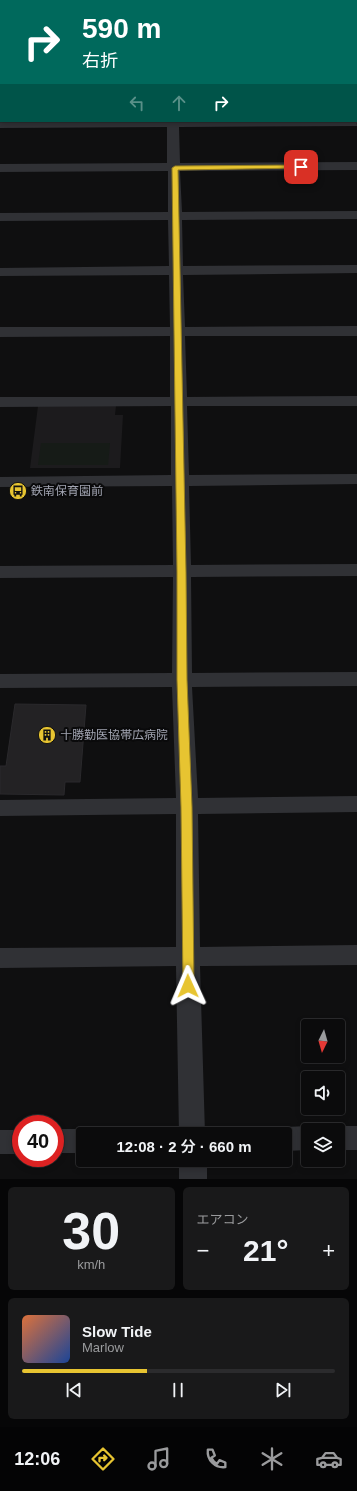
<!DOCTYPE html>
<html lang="ja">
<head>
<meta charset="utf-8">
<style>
	:root { --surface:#0b0b0c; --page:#19191a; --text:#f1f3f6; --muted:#9a9b9d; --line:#2b2b2d; --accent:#e7c431 }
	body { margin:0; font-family:Helvetica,"Noto Sans JP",sans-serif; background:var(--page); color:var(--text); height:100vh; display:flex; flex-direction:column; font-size:15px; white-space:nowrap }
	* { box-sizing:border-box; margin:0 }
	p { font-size:13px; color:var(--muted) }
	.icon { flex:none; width:22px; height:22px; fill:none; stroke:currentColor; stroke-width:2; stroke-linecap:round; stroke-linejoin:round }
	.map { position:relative; height:1179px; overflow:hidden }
	.details { display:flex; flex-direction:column; gap:8px; padding:8px; background:#060607; flex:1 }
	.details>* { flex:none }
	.top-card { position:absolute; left:0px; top:0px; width:357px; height:122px; box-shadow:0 2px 6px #0003,0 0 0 1px var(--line); background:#00695c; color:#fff; overflow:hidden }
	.needle { width:26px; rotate:185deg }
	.controls { position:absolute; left:301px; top:1019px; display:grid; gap:8px }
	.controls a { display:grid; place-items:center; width:44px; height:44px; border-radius:4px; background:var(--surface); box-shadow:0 2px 6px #0003,0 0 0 1px var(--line); font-size:20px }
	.speed { position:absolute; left:12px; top:1115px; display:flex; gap:8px; font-size:20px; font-weight:700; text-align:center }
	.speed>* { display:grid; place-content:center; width:52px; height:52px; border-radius:50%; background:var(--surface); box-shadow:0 2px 6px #0003,0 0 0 1px var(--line); line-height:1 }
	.speed .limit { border:6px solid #d22; background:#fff; color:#111 }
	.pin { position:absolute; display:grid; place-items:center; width:34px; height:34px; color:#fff; margin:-17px; border-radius:8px; box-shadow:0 2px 6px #0006 }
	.me { position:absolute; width:44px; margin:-22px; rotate:359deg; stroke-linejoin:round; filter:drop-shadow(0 0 3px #0008) }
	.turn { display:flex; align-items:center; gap:14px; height:84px; padding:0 16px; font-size:18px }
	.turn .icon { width:52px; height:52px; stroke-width:2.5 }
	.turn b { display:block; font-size:28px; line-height:34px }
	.lanes { display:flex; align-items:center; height:38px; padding:0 16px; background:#0003; justify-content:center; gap:20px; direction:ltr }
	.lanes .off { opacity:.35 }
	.big { font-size:30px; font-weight:600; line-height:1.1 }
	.details .tile { flex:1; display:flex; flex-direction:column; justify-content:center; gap:6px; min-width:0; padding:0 14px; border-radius:6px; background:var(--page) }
	.details .dial { align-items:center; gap:0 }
	.dial b { font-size:52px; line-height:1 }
	.song { display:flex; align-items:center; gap:12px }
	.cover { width:48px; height:48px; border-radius:6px; background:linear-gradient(135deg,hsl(20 70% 55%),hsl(220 70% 35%)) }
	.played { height:4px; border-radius:2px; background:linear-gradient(90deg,var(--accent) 40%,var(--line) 40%) }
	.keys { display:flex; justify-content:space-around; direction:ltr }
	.heat { display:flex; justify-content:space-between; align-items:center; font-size:22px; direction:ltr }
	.details .tiles { flex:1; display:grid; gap:8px; grid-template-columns:1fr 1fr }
	.tile:last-child { grid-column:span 2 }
	.trip { position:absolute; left:76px; top:1127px; width:216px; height:40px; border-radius:4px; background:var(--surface); box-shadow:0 2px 6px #0003,0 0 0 1px var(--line); font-weight:600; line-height:40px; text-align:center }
	.tabs { display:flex; height:64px; justify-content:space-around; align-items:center; background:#040405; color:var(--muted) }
	.tabs .icon { width:28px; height:28px }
	.tabs .on { color:var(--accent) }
	.tabs b { font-size:18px; color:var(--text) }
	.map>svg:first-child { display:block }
	.built { fill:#1c1b1d }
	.green { fill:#161b17 }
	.building { fill:#232224; stroke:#2a292c }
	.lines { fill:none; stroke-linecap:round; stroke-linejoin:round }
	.minor { fill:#303135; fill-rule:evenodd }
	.major { fill:#4d4d54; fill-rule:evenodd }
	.route { fill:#e7c431; stroke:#967f20 }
	.labels { text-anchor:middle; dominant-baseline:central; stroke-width:4; stroke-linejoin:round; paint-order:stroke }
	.poi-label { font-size:12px; fill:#a1a4b1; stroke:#0a0a0b; text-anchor:start }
</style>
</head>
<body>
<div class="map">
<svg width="357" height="1179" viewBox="0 0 357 1179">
	<rect width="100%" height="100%" fill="#0f0f10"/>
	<path class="built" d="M38 406H116L115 415H123L120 468H30Z"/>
	<path class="green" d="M41 443H110L108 465H38Z"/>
	<path class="building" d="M15 704 86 705 80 782H65L64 795 0 794V766H6Z"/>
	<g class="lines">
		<path class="minor" d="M165 0H175V1H165Z
			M345 0H355V1H345Z
			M0 12H1V18H0Z
			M356 20H357V29H356Z
			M356 80H357V86H356Z
			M0 82H1V88H0Z
			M356 118 357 126 179 127 180 163 357 162V170L180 171 182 212 357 211V219L182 220 183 266 357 265V273L183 275 185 327 357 326V336H185L187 397 357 396V406H187L189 475 357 474V484L189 486 191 565 357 564V576L191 577 192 673 357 672V686L192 687 198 798 357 796V812L198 814 200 947 357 945V965L200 966 205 1134H179L176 966 0 968V948L176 947V814L0 816V800L176 798 172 687 0 688V674L172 673 173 577 0 578V566L173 565 172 486 0 487V477L171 475V406L0 407V397H170V336L0 337V327H170L169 275 0 276V268L169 266 168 220 0 221V213L168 212V171L0 172V164L167 163V127L0 128V120L356 121Z
			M308 1126 318 1130H308V1150L285 1151V1134H274L275 1131 285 1127Z
			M338 1126H357V1150H338V1130H328Z
			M55 1129H83L93 1134H83V1153H55Z
			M0 1130H21V1154H0Z
			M179 1160H207V1179H179Z"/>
		<path class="major" d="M0 43H1V51H0Z
			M356 43H357V51H356Z"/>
	</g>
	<path class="route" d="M301 165 303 166V168L178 170 186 572 187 680 192 807 194 986 193 989 188 990 184 989 183 986 181 807 177 680V572L172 168 175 166Z"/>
	<defs>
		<symbol id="bus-disc" viewBox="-11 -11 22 22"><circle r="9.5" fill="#e7c431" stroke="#0a0a0b"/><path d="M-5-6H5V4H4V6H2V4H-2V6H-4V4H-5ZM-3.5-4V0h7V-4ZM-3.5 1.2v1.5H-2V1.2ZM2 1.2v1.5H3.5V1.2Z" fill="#111"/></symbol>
		<symbol id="building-disc" viewBox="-11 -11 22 22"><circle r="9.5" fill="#e7c431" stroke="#0a0a0b"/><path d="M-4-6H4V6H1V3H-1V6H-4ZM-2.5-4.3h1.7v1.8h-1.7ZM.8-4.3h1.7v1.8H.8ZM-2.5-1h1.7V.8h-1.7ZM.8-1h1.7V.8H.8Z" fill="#111"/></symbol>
	</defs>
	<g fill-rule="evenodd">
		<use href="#bus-disc" x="8" y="481" width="20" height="20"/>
		<use href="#building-disc" x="37" y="725" width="20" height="20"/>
	</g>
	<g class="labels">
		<g class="poi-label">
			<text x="31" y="491">鉄南保育園前</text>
			<text x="60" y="735">十勝勤医協帯広病院</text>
		</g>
	</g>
</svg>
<div class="controls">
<a><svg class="needle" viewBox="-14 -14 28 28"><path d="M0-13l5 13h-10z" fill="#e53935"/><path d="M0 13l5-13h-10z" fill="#9a9b9d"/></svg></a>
<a><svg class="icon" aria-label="sound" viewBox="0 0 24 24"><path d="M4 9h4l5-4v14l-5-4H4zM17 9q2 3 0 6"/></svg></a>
<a><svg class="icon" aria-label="layers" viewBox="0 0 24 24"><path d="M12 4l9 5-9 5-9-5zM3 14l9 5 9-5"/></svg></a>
</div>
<div class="speed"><div class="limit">40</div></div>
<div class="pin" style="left:301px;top:167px;background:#d93025"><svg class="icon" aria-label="arrive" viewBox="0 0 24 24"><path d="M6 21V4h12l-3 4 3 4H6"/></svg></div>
<svg class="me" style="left:188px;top:986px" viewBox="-20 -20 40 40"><path d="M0-17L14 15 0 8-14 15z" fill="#e7c431" stroke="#fff" stroke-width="4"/></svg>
<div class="trip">12:08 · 2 分 · 660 m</div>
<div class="top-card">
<div class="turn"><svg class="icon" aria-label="right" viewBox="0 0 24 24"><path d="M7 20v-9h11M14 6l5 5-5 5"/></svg><div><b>590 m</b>右折</div></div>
<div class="lanes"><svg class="icon off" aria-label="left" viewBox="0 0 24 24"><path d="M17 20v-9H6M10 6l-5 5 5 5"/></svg><svg class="icon off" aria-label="ahead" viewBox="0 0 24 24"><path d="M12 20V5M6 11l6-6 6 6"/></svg><svg class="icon" aria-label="right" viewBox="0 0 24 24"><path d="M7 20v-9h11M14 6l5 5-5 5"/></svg></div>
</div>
</div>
<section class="details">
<div class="tiles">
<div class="tile dial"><b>30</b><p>km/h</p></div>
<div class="tile"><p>エアコン</p>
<div class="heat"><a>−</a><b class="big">21°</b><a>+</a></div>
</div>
<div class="tile">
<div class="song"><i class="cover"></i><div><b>Slow Tide</b><p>Marlow</p></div></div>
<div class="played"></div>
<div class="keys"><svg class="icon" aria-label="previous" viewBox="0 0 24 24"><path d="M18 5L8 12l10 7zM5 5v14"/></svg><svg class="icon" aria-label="pause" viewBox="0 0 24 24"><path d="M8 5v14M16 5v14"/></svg><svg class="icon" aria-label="next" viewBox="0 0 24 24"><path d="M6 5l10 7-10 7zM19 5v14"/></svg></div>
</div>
</div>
</section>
<nav class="tabs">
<b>12:06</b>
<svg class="icon on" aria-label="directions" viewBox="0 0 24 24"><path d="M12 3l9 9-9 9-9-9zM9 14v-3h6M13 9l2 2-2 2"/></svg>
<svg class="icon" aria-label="music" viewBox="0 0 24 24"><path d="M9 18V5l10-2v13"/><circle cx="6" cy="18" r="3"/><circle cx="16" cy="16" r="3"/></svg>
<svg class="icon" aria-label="phone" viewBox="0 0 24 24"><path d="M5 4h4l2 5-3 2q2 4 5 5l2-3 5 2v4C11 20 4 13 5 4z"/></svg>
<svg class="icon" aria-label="climate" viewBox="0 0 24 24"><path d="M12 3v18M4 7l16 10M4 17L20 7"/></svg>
<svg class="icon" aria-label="car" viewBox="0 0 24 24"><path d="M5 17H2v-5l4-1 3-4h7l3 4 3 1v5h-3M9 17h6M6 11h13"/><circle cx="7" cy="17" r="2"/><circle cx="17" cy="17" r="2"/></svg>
</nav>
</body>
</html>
